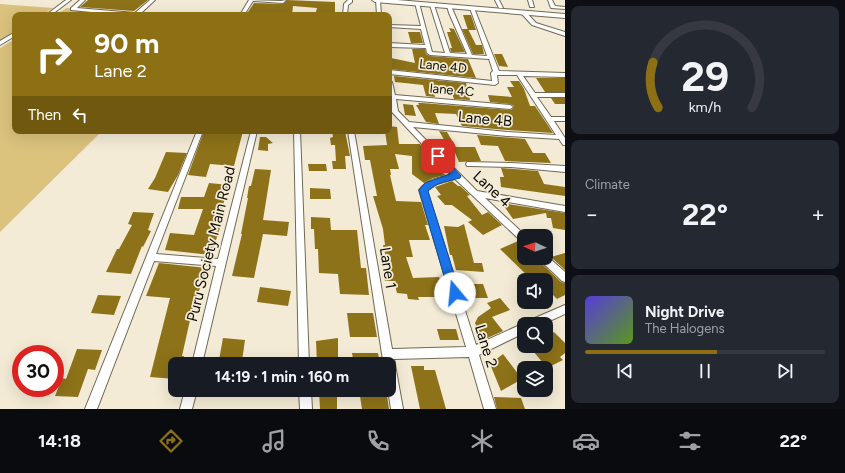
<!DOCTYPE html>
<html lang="en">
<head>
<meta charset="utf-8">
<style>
	:root { --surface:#171b24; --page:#242831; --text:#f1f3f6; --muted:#9ea1a6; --line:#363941; --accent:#8c7013 }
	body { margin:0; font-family:Figtree,sans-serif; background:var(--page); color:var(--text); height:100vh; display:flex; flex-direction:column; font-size:15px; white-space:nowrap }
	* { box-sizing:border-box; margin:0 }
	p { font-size:13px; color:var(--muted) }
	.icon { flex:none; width:22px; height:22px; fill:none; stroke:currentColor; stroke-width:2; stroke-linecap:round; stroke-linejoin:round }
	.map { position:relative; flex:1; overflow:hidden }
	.details { display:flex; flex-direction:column; gap:6px; padding:6px; background:#0d0f14; width:280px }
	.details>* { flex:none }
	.guide { position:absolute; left:12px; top:12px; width:380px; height:122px; border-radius:8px; box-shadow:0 4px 16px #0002; background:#8c7013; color:#fff; overflow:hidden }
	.needle { width:26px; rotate:274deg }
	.controls { position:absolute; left:517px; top:229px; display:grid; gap:8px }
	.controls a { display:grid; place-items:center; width:36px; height:36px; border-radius:8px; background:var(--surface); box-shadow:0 4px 16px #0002; font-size:20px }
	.speed { position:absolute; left:12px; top:345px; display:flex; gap:8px; font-size:20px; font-weight:700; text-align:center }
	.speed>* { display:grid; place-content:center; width:52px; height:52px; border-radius:50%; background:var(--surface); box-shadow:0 4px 16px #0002; line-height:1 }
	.speed .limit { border:6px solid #d22; background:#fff; color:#111 }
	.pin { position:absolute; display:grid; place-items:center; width:34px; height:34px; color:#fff; margin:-17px; border-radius:8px; box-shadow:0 2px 6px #0006 }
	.me { position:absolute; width:44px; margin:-22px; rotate:343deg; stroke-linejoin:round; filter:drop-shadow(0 0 3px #0008) }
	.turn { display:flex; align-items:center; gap:14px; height:84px; padding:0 16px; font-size:18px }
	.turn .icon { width:52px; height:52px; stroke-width:2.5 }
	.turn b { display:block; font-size:28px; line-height:34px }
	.then { display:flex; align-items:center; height:38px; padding:0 16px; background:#0003; gap:8px; font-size:15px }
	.big { font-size:30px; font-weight:700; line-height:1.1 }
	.details .card { flex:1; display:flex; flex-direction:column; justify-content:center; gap:6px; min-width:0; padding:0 14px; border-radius:8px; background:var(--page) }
	.details .dial { align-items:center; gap:0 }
	.dial svg { height:104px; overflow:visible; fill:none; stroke:var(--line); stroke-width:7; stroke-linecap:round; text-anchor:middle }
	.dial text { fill:var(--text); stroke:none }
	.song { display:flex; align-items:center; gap:12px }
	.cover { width:48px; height:48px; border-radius:6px; background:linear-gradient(135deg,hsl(250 70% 55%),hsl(90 70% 35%)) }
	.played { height:4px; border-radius:2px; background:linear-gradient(90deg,var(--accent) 55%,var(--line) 55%) }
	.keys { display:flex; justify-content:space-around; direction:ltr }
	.heat { display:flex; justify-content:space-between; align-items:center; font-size:22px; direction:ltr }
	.trip { position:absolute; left:168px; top:357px; width:228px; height:40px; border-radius:8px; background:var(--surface); box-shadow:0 4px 16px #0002; font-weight:700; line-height:40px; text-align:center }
	.menu { display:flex; height:64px; justify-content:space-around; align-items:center; background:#090b0e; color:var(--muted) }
	.menu .icon { width:28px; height:28px }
	.menu .active { color:var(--accent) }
	.menu b { font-size:18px; color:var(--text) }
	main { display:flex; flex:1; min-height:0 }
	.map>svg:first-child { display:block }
	.green { fill:#dbc27d }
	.building { fill:#8d7219 }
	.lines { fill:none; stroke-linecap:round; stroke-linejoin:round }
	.minor-casing { stroke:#706955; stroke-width:2 }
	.major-casing { stroke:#706955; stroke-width:2 }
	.minor { fill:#fff; fill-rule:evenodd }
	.major { fill:#fff; fill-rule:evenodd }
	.route { fill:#1a73e8; stroke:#114b97 }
	.labels { text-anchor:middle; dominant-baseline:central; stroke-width:3.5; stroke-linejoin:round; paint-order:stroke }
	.far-street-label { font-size:13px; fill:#0e0b05; stroke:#f3ebd5 }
	.street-label { font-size:15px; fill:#0e0b05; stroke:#f3ebd5 }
</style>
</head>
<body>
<main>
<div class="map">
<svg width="565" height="409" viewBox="0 0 565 409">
	<rect width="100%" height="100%" fill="#f3ebd5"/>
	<path class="green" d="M0 4 53 8 42 15H15V31L0 40Z
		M67 8 143 15H55Z
		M15 39V131H102L0 232V48Z"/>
	<path class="building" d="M88 0H148L134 11 80 7Z
		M287 0 335 2V15H315L317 8 293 6 292 15H246L254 3 283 4Z
		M463 15H471L476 30H468Z
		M449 28 454 29 465 52H451L450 48H452L447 32H451Z
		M462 29H468L476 45H482L484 54H473Z
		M408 32H420L423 43H411Z
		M412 49H425L426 54 430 56 468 59 476 78 389 69 391 58 415 63Z
		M494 54H502L508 67 499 66Z
		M394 76 466 83 470 100 454 99 450 88 432 87 435 97 426 96 423 85 395 82Z
		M536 78H565V92H545Z
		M510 81H519L524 89 530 106H535L553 133 507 130 462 126 456 114 435 113 439 124 426 122 416 105H419L418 103H422L511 110 514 107V106L510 104 490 102 488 95 512 97 507 87H514Z
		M551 98H565V104H555Z
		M403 104 413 105 416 116 405 115Z
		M389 126 397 127 399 144H420L427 152 429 156 432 157 434 161 438 163 437 166 445 175 433 178 424 183 412 174V156L395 154 399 169H390L391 175H390L396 201 421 202 428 225H425L430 240H409L413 257H406L413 278 439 277 445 297H418L419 300 408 299 407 294 397 293 394 281H385L383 270H389L383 245H385L383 229 373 196H377L370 160H365L363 146 387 145 385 131H389Z
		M204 131H243L234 166 210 164 206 177 188 175Z
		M332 131H345L350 156H345L346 169H333L332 161H336L335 145H331L330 138 333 137Z
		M439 131 447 132 456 147H475L481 161 459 162 453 148H449Z
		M477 135 525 139 533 153H545L551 163 505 161 498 146 481 145Z
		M260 137H266L273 143 268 144V151L258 150Z
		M166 152 187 153 178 175 168 192 148 189 155 178Z
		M308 164H326L327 171H309Z
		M501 168 538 171 544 184 565 187V196L501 187 500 177H504Z
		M255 169 271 170 263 220 289 222 287 236 263 234 254 278 232 276 242 234H241L248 198H247L249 186H251Z
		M452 181 458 186H460L470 195 467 196 482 215 488 212 502 225 483 235 468 222 472 220 452 205H445L437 196 441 195 435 187Z
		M209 183 229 185 219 218 223 219 211 255 165 250 170 233 194 235 203 209H178L181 197H204Z
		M310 188 330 189 331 199H310Z
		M502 203 565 213V230L553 228 551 218H547L546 213 513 219Z
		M133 212 154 213 148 230 151 231 143 247 142 246 131 274 106 272 117 249H119L132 225 128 224Z
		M311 217 330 218 331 230H357L361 268H366L369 295 340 294 338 274 319 273 318 249H315L314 229H311Z
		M464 224 474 263H482L484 272 456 270 452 255H450L444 226 458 227Z
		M518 241 524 246V258H539L540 262 561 282 565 283V295L557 299 546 288V280H532L500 249Z
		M565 253V270L551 257Z
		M159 263 207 268 192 311 182 356H184L182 364H175V379L150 377 170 298 146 296Z
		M465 284H483L488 298H470Z
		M260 287 291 291 288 306 257 302Z
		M98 295 121 296 114 315 91 313Z
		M500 298 510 310 492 317 503 331 485 339 480 335 475 323 478 317 491 308 487 303Z
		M347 313H373L377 337H350Z
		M437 329H456L459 340H440Z
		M554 332 565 343V353L560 357 563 360 547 368 529 346H546V337Z
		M223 338 245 340 242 361 219 360Z
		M338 338V364H317L316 341Z
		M77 349 102 350 95 370 88 369 78 397 55 396 62 378 66 379Z
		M352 353H378L380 364H354Z
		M503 354 522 379 501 391 490 364Z
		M411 366H424V370H435L446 409H420Z
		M319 390H337V409H320Z
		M360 396H387L389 409H362Z
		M494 397 521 398 525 409H497Z"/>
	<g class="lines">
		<defs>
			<path id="minor" d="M66 0H71L51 15H46Z
				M80 0H85L77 8 135 13 150 0H155L139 15H121L71 10V8Z
				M249 0 281 1 286 0 283 3 253 1 244 15H240Z
				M348 0H352V2L348 5 347 15H343L344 4Z
				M376 0H380L381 15H377Z
				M495 0H499L503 8H499Z
				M528 0H532L534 7H530Z
				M548 0H552L555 6 565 7V9L551 8Z
				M417 2 419 3 432 52 445 53 430 5 432 4 434 5 450 53 467 54 449 13 447 6 449 5 451 6 472 55 487 56 470 8 472 7 474 8 499 71 565 73V77L523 76 535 93H565V97H537L551 117H565V121H554L565 138V145H563L559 139 507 136 413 127 477 191 565 206V212L485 198 526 236H524V242L521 241 455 179 437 184 427 191 476 345 520 325 524 323 526 324H524V333L479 355 496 409H484L469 357 394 359 403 409H391L388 390 389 364H384L382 354 348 131H354L392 349 466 347 419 190C426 180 440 177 451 175L392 112 389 97V80L392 82 395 95 510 105 513 107 510 109 396 99 398 111 409 122 507 132 556 135 517 75H497L498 83 495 85 389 74V70L492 81 491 73 493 71 489 59 430 55 427 53 426 48 389 47V43L425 45 421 29 389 27V25L421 26 415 3Z
				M521 11H525L536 23 565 32V36L532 25 521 13Z
				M15 32V36L0 45V41Z
				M197 131H203L156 254 218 259 251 131H257L202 364H192L216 266 154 261 97 409H85Z
				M294 131H300L309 364H299Z
				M467 162 511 163 565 166V172L511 167 470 166H467L466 164Z
				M546 255 565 272V282L562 281 541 261 540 258H546Z
				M565 305V314L543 324H527L528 321Z
				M185 390H197L192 409H180Z
				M299 390H311L312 409H300Z"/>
			<path id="major" d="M372 0H397L565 14V18L375 2Z"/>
		</defs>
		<use href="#minor" class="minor-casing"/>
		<use href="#major" class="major-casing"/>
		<use href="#minor" class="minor"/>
		<use href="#major" class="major"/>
	</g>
	<path class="route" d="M438 153 441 154 461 176 460 178C449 181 436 182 428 191L460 293 459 297 455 298 451 297 449 293 419 190 425 183 450 174 434 156Z"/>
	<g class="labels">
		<g class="far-street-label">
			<text transform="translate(443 66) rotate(6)">Lane 4D</text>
			<text transform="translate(452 90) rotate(5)">lane 4C</text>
		</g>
		<g class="street-label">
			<text transform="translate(485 119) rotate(5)">Lane 4B</text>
			<text transform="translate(492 189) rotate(43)">Lane 4</text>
			<text transform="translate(211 244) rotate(-76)">Puru Society Main Road</text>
			<text transform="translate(388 268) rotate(81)">Lane 1</text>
			<text transform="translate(486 346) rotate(73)">Lane 2</text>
		</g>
	</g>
</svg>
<div class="controls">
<a><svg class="needle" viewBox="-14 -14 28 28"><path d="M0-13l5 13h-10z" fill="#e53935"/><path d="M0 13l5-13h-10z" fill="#9ea1a6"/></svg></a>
<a><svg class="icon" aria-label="sound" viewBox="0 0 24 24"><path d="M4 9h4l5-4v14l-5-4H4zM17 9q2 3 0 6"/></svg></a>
<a><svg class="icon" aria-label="search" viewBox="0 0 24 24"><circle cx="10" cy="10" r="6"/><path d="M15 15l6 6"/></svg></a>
<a><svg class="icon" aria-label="layers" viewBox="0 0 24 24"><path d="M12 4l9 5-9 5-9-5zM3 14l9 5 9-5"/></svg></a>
</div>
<div class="speed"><div class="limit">30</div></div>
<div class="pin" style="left:438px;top:156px;background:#d93025"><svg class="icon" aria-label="arrive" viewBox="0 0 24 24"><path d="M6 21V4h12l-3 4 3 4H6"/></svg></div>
<svg class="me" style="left:455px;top:293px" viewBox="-20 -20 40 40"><circle r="19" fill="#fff"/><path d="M0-13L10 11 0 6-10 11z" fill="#1a73e8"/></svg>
<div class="trip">14:19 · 1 min · 160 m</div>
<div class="guide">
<div class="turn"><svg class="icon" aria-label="right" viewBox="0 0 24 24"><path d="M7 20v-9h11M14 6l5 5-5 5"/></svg><div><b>90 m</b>Lane 2</div></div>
<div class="then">Then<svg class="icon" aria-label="left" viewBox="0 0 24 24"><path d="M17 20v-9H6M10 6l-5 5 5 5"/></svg></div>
</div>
</div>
<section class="details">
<div class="card dial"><svg viewBox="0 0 100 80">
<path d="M14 69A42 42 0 1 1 86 69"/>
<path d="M14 69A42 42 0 0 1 10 34" stroke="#8c7013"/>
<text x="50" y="56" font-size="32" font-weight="700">29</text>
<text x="50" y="72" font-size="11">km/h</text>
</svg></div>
<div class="card"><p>Climate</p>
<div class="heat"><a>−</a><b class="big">22°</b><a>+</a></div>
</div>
<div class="card">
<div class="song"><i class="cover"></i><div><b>Night Drive</b><p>The Halogens</p></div></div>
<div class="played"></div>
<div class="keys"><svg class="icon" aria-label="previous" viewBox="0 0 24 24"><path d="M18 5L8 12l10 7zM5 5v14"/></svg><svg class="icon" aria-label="pause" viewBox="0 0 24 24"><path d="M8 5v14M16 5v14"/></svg><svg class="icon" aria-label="next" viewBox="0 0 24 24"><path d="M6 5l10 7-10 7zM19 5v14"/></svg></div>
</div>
</section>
</main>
<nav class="menu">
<b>14:18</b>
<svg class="icon active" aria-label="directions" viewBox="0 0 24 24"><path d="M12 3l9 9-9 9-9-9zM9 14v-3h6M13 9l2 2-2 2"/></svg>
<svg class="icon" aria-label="music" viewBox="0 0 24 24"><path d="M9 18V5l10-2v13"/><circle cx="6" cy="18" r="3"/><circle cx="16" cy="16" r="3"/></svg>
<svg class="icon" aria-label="phone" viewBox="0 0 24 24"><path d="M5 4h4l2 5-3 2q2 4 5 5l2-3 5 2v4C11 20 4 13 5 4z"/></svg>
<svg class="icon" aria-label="climate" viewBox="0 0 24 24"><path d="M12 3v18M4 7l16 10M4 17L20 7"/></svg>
<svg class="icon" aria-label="car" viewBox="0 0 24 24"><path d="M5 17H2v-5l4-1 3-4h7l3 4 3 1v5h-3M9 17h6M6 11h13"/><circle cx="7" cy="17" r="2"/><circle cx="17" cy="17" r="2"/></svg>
<svg class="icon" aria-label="filters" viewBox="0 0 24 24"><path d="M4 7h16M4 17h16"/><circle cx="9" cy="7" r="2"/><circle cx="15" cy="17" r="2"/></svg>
<b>22°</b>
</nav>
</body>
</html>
